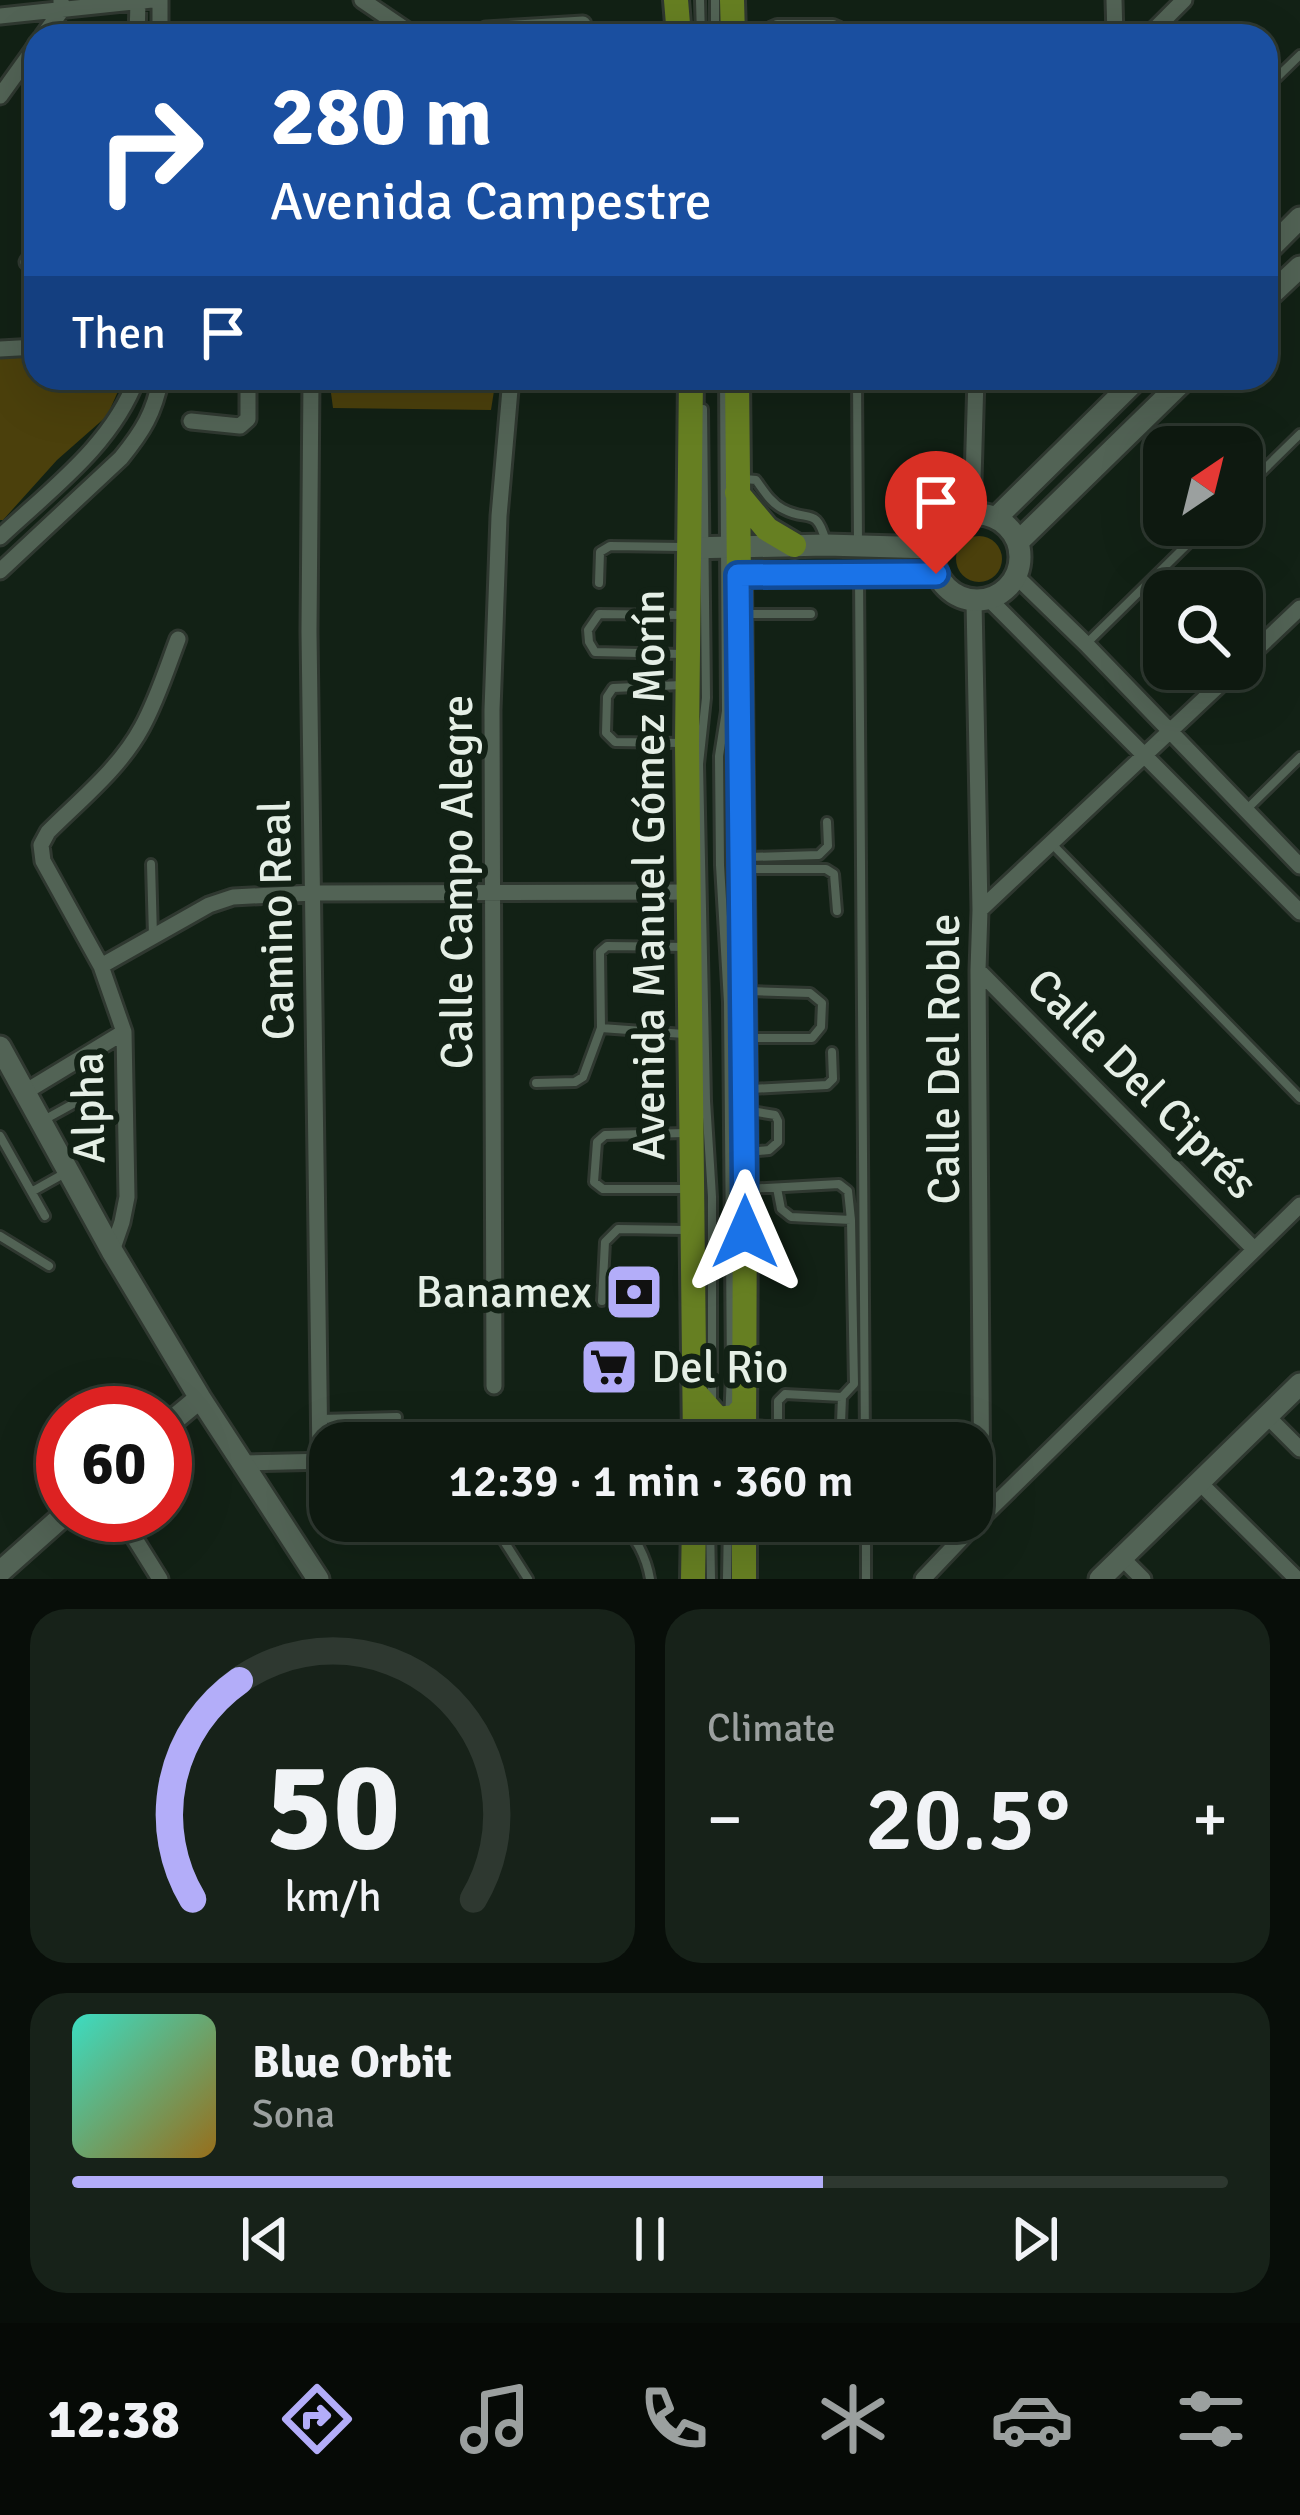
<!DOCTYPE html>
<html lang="en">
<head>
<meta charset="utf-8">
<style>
	:root { --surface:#0e1910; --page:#172219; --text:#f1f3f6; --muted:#9ba09f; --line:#2e3830; --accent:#b3adf9 }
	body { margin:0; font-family:Signika,sans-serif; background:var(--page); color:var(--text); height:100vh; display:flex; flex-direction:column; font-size:45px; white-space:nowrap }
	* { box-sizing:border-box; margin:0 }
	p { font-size:39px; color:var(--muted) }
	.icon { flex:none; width:66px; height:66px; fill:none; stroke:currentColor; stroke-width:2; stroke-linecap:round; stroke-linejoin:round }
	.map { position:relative; height:1579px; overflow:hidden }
	.drawer { display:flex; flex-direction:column; gap:30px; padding:30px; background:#080e09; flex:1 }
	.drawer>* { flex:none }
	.banner { position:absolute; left:24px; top:24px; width:1254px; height:366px; border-radius:36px; box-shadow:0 12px 48px #0002,0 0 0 3px var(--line); background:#1a4fa0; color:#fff; overflow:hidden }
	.needle { width:78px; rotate:35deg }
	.fabs { position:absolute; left:1143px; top:426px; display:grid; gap:24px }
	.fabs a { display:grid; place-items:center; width:120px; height:120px; border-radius:24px; background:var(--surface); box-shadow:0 12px 48px #0002,0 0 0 3px var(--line); font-size:60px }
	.speed { position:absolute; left:36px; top:1386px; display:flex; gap:24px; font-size:60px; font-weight:700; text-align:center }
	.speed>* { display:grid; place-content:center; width:156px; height:156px; border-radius:50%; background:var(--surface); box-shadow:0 12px 48px #0002,0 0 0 3px var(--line); line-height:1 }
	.speed .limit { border:18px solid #d22; background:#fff; color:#111 }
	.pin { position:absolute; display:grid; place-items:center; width:102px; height:102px; color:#fff; margin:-123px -51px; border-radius:50% 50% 50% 0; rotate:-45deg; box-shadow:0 0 12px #0007 }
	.pin .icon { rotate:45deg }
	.me { position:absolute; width:132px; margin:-66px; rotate:0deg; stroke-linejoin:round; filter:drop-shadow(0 0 9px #0008) }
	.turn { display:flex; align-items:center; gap:42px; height:252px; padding:0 48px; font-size:54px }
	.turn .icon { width:156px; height:156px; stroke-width:2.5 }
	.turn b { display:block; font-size:84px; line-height:102px }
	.then { display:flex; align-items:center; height:114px; padding:0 48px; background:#0003; gap:24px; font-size:45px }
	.big { font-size:90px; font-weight:600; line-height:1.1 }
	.drawer .tile { flex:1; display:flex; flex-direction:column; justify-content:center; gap:18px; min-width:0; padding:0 42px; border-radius:36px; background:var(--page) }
	.drawer .dial { align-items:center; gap:0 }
	.dial svg { height:312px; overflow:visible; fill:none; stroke:var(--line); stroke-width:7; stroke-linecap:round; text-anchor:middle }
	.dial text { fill:var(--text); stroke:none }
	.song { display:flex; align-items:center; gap:36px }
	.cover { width:144px; height:144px; border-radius:18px; background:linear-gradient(135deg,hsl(170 70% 55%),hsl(40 70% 35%)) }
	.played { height:12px; border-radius:6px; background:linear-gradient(90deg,var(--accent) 65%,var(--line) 65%) }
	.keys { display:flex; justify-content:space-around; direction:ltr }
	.heat { display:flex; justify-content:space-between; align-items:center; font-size:66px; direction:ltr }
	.drawer .tiles { flex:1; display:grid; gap:30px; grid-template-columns:1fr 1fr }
	.tile:last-child { grid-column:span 2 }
	.trip { position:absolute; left:309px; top:1422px; width:684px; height:120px; border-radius:36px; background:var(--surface); box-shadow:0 12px 48px #0002,0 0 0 3px var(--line); font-weight:600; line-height:120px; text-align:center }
	.menu { display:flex; height:192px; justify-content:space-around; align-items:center; background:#060a06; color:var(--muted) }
	.menu .icon { width:84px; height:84px }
	.menu .selected { color:var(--accent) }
	.menu b { font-size:54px; color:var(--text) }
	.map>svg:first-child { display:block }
	.green { fill:#4b400c }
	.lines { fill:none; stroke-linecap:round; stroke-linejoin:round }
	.lane-casing { stroke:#2f3830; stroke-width:14 }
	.street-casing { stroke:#2f3830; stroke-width:21 }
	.secondary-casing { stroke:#2f3830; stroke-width:27 }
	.primary-casing { stroke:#2f3830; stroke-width:30 }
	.lane { stroke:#526355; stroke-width:8 }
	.street { stroke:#526355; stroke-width:15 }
	.secondary { stroke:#526355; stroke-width:21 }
	.primary { stroke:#667f22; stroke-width:24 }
	.route-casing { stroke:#114b97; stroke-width:30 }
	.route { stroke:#1a73e8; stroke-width:21 }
	.labels { text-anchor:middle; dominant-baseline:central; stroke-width:12; stroke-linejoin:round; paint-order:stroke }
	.street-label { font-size:45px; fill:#e5efe6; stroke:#122115 }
	.poi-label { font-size:45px; fill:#e5efe6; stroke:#122115; text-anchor:end }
</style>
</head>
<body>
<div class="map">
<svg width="1300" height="1579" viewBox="0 0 1300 1579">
	<rect width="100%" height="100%" fill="#122115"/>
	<path class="green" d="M0 356 36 357V378H124L107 416 57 460 3 520H0Z
		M329 378H496L491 410 333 408Z
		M956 559a23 23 0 1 1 46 0a23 23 0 1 1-46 0Z"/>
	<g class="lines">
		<defs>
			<path id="lane" d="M700 0 701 36
				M715 0V36
				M767 36 770 27 777 24H833L840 27 843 36
				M1266 88 1300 55
				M724 378 726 711 719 756 720 865 728 1002 731 1375 728 1443
				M857 378 858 544
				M740 380 829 383 839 378
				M703 409 706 698 699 764 706 1101 712 1197V1402
				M745 479 756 480C764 491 771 503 783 509 809 523 816 505 826 542
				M1242 491 1300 434
				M859 575 865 1443
				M599 583 600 552 610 546 682 547
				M746 614H811
				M682 615 599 614 588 630 589 642 595 652 682 654
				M1087 643 1207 525
				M681 743 615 742 606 733 607 697 613 688 682 685
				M1247 809 1300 757
				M1052 844 1300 1098
				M749 857 819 855 828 846 827 822
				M151 864 153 936
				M749 869H826L834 874 837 911
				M750 991 810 993 822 1003 821 1027 812 1038H750
				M684 1034 601 1028 600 952 607 946 687 947
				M536 1083 575 1082 583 1077 601 1028
				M751 1089 827 1085 833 1079 832 1052
				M42 1121 82 1099
				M0 1136 45 1216
				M748 1152 769 1150 778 1142V1121L775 1115 751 1111
				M685 1189H603L594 1182 597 1142 605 1135 685 1133
				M747 1189 839 1184 848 1191 851 1220 791 1217 781 1209 777 1188
				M33 1191 67 1172
				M0 1236 49 1266
				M602 1301 605 1242 618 1229 685 1230
				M320 1419 397 1417
				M751 1425 832 1430 841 1423 842 1397 854 1384 851 1220
				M778 1426V1401L785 1394 842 1397
				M710 1443 711 1423
				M500 1521 502 1538 528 1579
				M710 1521 711 1579
				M866 1521V1579
				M502 1538 618 1523C635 1532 647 1560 650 1579
				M727 1579 728 1521"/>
			<path id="street" d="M362 0 415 36
				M1114 0 1115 36
				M0 16 152 0
				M43 36 61 11V0
				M137 36 138 2
				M160 36V0
				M474 36 486 30 583 24
				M1148 36 1184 0
				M0 96 36 46
				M28 262 36 264
				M0 349 36 347
				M311 378 309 632 320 1461
				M191 421 240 426 248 419V378
				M972 514 976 378
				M0 537C51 489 112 445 137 378
				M0 571 121 458C143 431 154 413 161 378
				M1016 576 1086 644 1300 866
				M989 599 1300 912
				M974 601 980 910 978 970 982 1517
				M1242 663 1300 608
				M980 910 1236 669
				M101 966 209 905 233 897 313 893 689 892
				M978 970 1254 1249
				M25 1092 124 1032
				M112 1251 122 1222 127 1197 124 1032 101 966 43 861 41 845 48 832C81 799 120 768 142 727 157 700 167 668 178 639
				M494 1386 492 710 499 516 511 378
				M1267 1416 1300 1449
				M242 1463 329 1461
				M1199 1482 1297 1579
				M120 1515 160 1579
				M1122 1558 1143 1579
				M923 1579 982 1517 1300 1205"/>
			<path id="secondary" d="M1266 252 1300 218
				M1266 299 1300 267
				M934 557a43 43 0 1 1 86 0a43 43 0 1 1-86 0Z
				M996 518 1138 378
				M1018 542 1186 378
				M690 548 826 545 934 548
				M738 575 936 574
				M0 1047 112 1251 200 1398 318 1579
				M165 1427 200 1398
				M0 1572 64 1515
				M1100 1579 1300 1384"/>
			<path id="primary" d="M676 0 679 36
				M732 0 733 36
				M691 378 687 743 695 1443
				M737 378 745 1189 744 1443
				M737 493 767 529 794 545
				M695 1393 718 1419 735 1417 744 1407
				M693 1579 694 1521
				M744 1579V1521"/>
		</defs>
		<use href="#lane" class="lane-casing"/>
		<use href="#street" class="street-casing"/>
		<use href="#secondary" class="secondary-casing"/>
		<use href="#primary" class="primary-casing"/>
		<use href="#lane" class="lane"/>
		<use href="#street" class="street"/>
		<use href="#secondary" class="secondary"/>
		<use href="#primary" class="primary"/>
	</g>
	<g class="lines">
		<defs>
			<path id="route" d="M745 1232 738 575 936 574"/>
		</defs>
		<use href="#route" class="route-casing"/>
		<use href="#route" class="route"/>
	</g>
	<defs>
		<symbol id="bank-square" viewBox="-11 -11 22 22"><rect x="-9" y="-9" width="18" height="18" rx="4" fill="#b3adf9" stroke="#122115"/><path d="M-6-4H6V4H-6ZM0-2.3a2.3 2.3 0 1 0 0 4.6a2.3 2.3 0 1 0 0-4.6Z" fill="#111"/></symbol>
		<symbol id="supermarket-square" viewBox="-11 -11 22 22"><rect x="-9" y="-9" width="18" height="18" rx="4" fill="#b3adf9" stroke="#122115"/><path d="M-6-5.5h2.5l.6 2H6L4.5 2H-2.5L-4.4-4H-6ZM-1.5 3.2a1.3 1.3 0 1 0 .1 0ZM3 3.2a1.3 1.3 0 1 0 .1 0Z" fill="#111"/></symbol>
	</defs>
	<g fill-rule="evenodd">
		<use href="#bank-square" x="601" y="1259" width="66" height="66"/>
		<use href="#supermarket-square" x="576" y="1334" width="66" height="66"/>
	</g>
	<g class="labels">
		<g class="street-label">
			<text transform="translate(649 875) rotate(-90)">Avenida Manuel Gómez Morín</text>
			<text transform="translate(457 882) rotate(-90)">Calle Campo Alegre</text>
			<text transform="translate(277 920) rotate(-91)">Camino Real</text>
			<text transform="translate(944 1059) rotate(-90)">Calle Del Roble</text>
			<text transform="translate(1142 1084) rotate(45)">Calle Del Ciprés</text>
			<text transform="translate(89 1108) rotate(-91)">Alpha</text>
		</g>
		<g class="poi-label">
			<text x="592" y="1292">Banamex</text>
			<text x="651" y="1367" text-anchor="start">Del Rio</text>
		</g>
	</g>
</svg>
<div class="fabs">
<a><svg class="needle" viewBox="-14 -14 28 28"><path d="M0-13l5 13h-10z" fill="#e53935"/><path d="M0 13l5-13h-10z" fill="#9ba09f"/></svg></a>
<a><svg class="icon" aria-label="search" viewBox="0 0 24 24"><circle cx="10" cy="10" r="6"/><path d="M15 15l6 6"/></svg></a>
</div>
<div class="speed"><div class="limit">60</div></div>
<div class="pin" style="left:936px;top:574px;background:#d93025"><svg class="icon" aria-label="arrive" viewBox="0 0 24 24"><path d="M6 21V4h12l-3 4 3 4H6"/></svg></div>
<svg class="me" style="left:745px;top:1232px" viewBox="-20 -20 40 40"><path d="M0-17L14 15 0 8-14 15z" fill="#1a73e8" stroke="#fff" stroke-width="4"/></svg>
<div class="trip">12:39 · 1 min · 360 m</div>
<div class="banner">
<div class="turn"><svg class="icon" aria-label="right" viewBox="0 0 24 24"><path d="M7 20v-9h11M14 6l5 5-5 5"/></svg><div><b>280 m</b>Avenida Campestre</div></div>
<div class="then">Then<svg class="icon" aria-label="arrive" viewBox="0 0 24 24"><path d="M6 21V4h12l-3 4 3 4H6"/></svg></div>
</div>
</div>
<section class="drawer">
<div class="tiles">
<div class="tile dial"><svg viewBox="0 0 100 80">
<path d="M14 69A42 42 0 1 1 86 69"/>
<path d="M14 69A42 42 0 0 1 26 13" stroke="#b3adf9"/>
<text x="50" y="56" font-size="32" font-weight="700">50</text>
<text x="50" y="72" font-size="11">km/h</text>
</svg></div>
<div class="tile"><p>Climate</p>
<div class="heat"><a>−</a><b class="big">20.5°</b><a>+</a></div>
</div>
<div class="tile">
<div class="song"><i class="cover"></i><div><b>Blue Orbit</b><p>Sona</p></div></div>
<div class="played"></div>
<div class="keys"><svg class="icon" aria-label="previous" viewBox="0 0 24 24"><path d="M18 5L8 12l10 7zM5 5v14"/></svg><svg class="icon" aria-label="pause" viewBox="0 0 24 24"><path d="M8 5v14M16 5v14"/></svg><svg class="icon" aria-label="next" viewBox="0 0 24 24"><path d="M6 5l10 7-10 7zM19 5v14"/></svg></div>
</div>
</div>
</section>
<nav class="menu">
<b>12:38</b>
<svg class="icon selected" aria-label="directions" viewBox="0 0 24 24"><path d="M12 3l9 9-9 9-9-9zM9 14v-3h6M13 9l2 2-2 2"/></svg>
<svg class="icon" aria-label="music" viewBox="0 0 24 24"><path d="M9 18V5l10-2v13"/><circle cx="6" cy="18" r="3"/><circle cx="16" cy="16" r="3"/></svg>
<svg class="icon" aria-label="phone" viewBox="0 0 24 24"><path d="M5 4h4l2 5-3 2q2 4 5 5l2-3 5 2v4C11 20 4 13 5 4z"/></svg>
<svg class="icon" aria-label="climate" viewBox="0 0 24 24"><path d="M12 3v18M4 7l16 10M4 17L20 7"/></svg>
<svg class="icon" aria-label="car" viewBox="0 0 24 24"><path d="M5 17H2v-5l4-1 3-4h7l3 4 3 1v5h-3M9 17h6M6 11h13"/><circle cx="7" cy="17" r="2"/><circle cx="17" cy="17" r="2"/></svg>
<svg class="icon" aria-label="filters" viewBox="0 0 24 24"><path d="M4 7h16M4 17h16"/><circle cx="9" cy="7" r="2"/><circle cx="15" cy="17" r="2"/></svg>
</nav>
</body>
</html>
